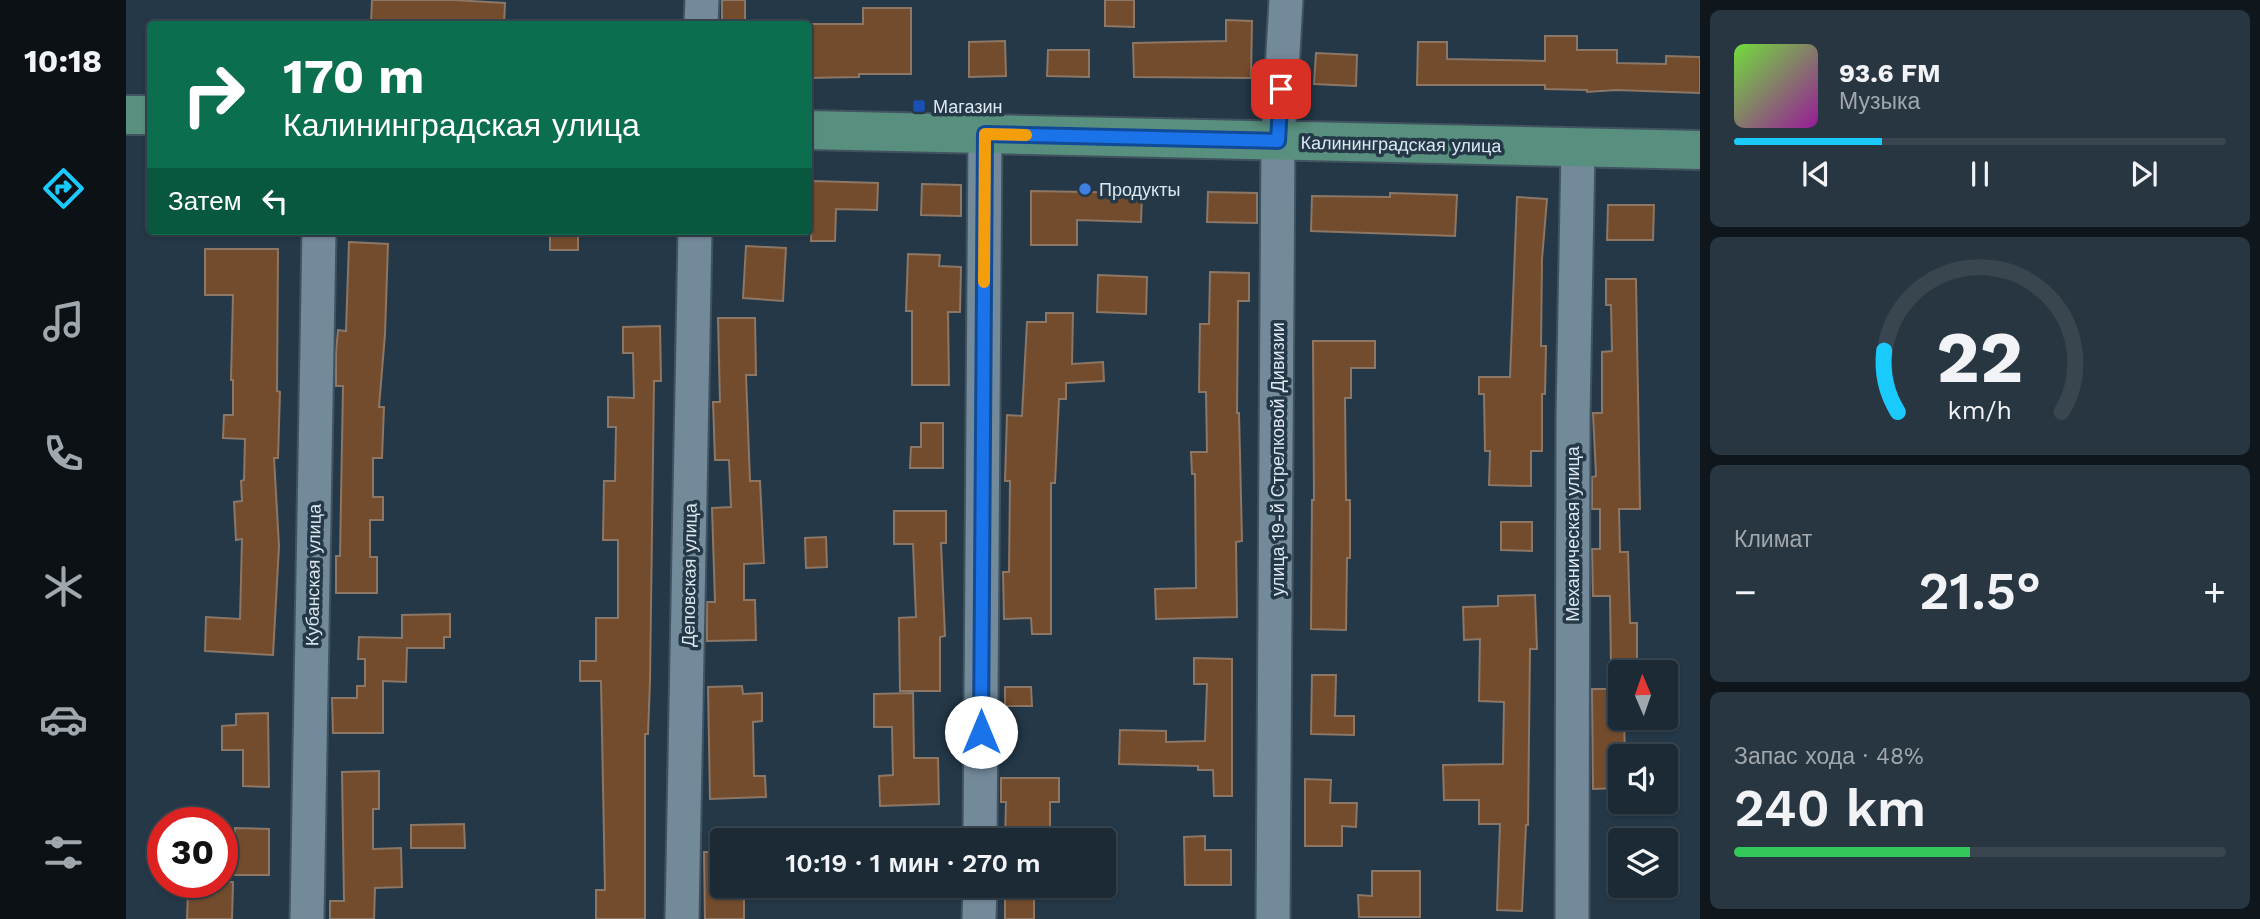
<!DOCTYPE html>
<html lang="ru">
<head>
<meta charset="utf-8">
<style>
	:root { --surface:#1b2a35; --page:#283641; --text:#f1f3f6; --muted:#a0a7ad; --line:#394650; --accent:#1bcafc }
	body { margin:0; font-family:"Work Sans",sans-serif; background:var(--page); color:var(--text); height:100vh; display:flex; flex-direction:column; font-size:26px; white-space:nowrap }
	* { box-sizing:border-box; margin:0 }
	p { font-size:23px; color:var(--muted) }
	.icon { flex:none; width:38px; height:38px; fill:none; stroke:currentColor; stroke-width:2; stroke-linecap:round; stroke-linejoin:round }
	.map { position:relative; flex:1; overflow:hidden }
	.sheet { display:flex; flex-direction:column; gap:10px; padding:10px; background:#0f171d; width:560px }
	.sheet>* { flex:none }
	.banner { position:absolute; left:21px; top:21px; width:665px; height:214px; border-radius:7px; box-shadow:0 2px 5px #0004,0 0 0 2px var(--line); background:#0b6e4f; color:#fff; overflow:hidden }
	.needle { width:46px; rotate:358deg }
	.controls { position:absolute; left:1482px; top:660px; display:grid; gap:14px }
	.controls a { display:grid; place-items:center; width:70px; height:70px; border-radius:7px; background:var(--surface); box-shadow:0 2px 5px #0004,0 0 0 2px var(--line); font-size:35px }
	.speed { position:absolute; left:21px; top:807px; display:flex; gap:14px; font-size:35px; font-weight:700; text-align:center }
	.speed>* { display:grid; place-content:center; width:91px; height:91px; border-radius:50%; background:var(--surface); box-shadow:0 2px 5px #0004,0 0 0 2px var(--line); line-height:1 }
	.speed .limit { border:10px solid #d22; background:#fff; color:#111 }
	.pin { position:absolute; display:grid; place-items:center; width:60px; height:60px; color:#fff; margin:-30px; border-radius:14px; box-shadow:0 4px 10px #0006 }
	.me { position:absolute; width:77px; margin:-38px; rotate:0deg; stroke-linejoin:round; filter:drop-shadow(0 0 5px #0008) }
	.turn { display:flex; align-items:center; gap:24px; height:147px; padding:0 21px; font-size:32px }
	.turn .icon { width:91px; height:91px; stroke-width:2.5 }
	.turn b { display:block; font-size:49px; line-height:60px }
	.then { display:flex; align-items:center; height:66px; padding:0 21px; background:#0003; gap:14px; font-size:26px }
	.big { font-size:52px; font-weight:600; line-height:1.1 }
	.sheet .card { flex:1; display:flex; flex-direction:column; justify-content:center; gap:10px; min-width:0; padding:0 24px; border-radius:10px; background:var(--page) }
	.sheet .dial { align-items:center; gap:0 }
	.dial svg { height:182px; overflow:visible; fill:none; stroke:var(--line); stroke-width:7; stroke-linecap:round; text-anchor:middle }
	.dial text { fill:var(--text); stroke:none }
	.song { display:flex; align-items:center; gap:21px }
	.cover { width:84px; height:84px; border-radius:10px; background:linear-gradient(135deg,hsl(100 70% 55%),hsl(300 70% 35%)) }
	.played { height:7px; border-radius:4px; background:linear-gradient(90deg,var(--accent) 30%,var(--line) 30%) }
	.keys { display:flex; justify-content:space-around; direction:ltr }
	.heat { display:flex; justify-content:space-between; align-items:center; font-size:38px; direction:ltr }
	.charge { height:10px; border-radius:5px; background:linear-gradient(90deg,#34c759 48%,var(--line) 0) }
	.trip { position:absolute; left:584px; top:828px; width:406px; height:70px; border-radius:7px; background:var(--surface); box-shadow:0 2px 5px #0004,0 0 0 2px var(--line); font-weight:600; line-height:70px; text-align:center }
	main { display:flex; flex:1; min-height:0 }
	.tabs { display:flex; flex-direction:column; width:126px; justify-content:space-around; align-items:center; background:#0b1115; color:var(--muted) }
	.tabs .icon { width:49px; height:49px }
	.tabs .current { color:var(--accent) }
	.tabs b { font-size:32px; color:var(--text) }
	.map>svg:first-child { display:block }
	.building { fill:#724c2d; stroke:#8c7665; stroke-width:2 }
	.lines { fill:none; stroke-linecap:round; stroke-linejoin:round }
	.minor-casing { stroke:#425360; stroke-width:37 }
	.major-casing { stroke:#425360; stroke-width:42 }
	.minor { stroke:#738a9b; stroke-width:33 }
	.major { stroke:#598f7e; stroke-width:38 }
	.route-casing { stroke:#114b97; stroke-width:18 }
	.route { stroke:#1a73e8; stroke-width:12 }
	.slow { stroke:#f59e0b; stroke-width:12 }
	.transit-dot { fill:#1a4fb4; stroke:#243847; stroke-width:2.5 }
	.shop-dot { fill:#3f7fe0; stroke:#243847; stroke-width:2.5 }
	.labels { text-anchor:middle; dominant-baseline:central; stroke-width:7; stroke-linejoin:round; paint-order:stroke }
	.poi-label { font-size:18px; fill:#dce8f1; stroke:#243847; text-anchor:start }
	.street-label { font-size:18px; fill:#dce8f1; stroke:#243847 }
</style>
</head>
<body>
<main>
<nav class="tabs">
<b>10:18</b>
<svg class="icon current" aria-label="directions" viewBox="0 0 24 24"><path d="M12 3l9 9-9 9-9-9zM9 14v-3h6M13 9l2 2-2 2"/></svg>
<svg class="icon" aria-label="music" viewBox="0 0 24 24"><path d="M9 18V5l10-2v13"/><circle cx="6" cy="18" r="3"/><circle cx="16" cy="16" r="3"/></svg>
<svg class="icon" aria-label="phone" viewBox="0 0 24 24"><path d="M5 4h4l2 5-3 2q2 4 5 5l2-3 5 2v4C11 20 4 13 5 4z"/></svg>
<svg class="icon" aria-label="climate" viewBox="0 0 24 24"><path d="M12 3v18M4 7l16 10M4 17L20 7"/></svg>
<svg class="icon" aria-label="car" viewBox="0 0 24 24"><path d="M5 17H2v-5l4-1 3-4h7l3 4 3 1v5h-3M9 17h6M6 11h13"/><circle cx="7" cy="17" r="2"/><circle cx="17" cy="17" r="2"/></svg>
<svg class="icon" aria-label="filters" viewBox="0 0 24 24"><path d="M4 7h16M4 17h16"/><circle cx="9" cy="7" r="2"/><circle cx="15" cy="17" r="2"/></svg>
</nav>
<div class="map">
<svg width="1574" height="919" viewBox="0 0 1574 919">
	<rect width="100%" height="100%" fill="#243847"/>
	<path class="building" d="M246 0H327L379 3 378 24H245Z
		M596 0H619V24H596Z
		M979 0H1008V27L979 26Z
		M737 8H785V74H733V77L682 78V24H737Z
		M1100 20 1126 21 1125 78 1008 77 1007 43 1100 41Z
		M1419 36H1451V50H1491V63L1540 64V56L1574 57V93L1490 90 1461 92V90L1419 89V85H1291L1292 42H1321V59L1419 61Z
		M879 41 880 76 843 77V42Z
		M922 50H963V77L921 76Z
		M1190 53 1231 55 1230 86 1188 84Z
		M687 181 752 183 751 210 710 209 709 241H685Z
		M796 184 835 185V216L795 215Z
		M905 191 1016 193 1015 222 951 220V245H905Z
		M1082 192 1131 193V223L1081 222Z
		M1264 193 1331 195 1329 236 1185 231 1186 196 1264 197Z
		M1391 197 1421 199 1416 259 1415 346H1420L1419 394H1416V451H1405V486L1363 485 1364 451H1359L1358 394H1353V377H1384Z
		M1482 205H1528L1527 240H1481Z
		M424 231H452V250H424Z
		M223 242 262 244 259 334 253 407H258L256 458H247V497H257V520H244V557H251V593H210V556H214L217 386H210V352L212 330 220 331Z
		M620 246 660 248 657 301 617 298Z
		M79 249H152L151 391 154 392 152 458H148L153 546 147 655 79 651 80 617 114 619 116 539 110 540 108 502 116 501 115 481 118 480 119 439 97 438 98 415H107V380H105L107 295H79Z
		M782 254 814 255 813 266 835 267 834 312H822L823 385H786V311H780Z
		M1084 272 1123 273V301H1112L1111 413H1113L1116 541 1110 542 1111 617 1030 619 1029 589 1070 588 1069 474H1066L1065 452H1081L1080 392H1073L1074 324H1083Z
		M972 275 1021 277 1020 314 971 312Z
		M1480 279H1510L1514 509H1493L1494 552H1502L1504 623H1511V667H1485L1484 596H1467L1466 549H1474V509H1466V477L1470 476 1467 413H1476V352L1486 351 1485 305H1480Z
		M920 313H947L946 364 977 362 978 381 940 383V399H933L929 483H925V634H906L905 618 878 619 877 572H883L884 481H879L881 415 896 416 901 322H920Z
		M592 318H629L630 375H620L624 481H634L638 563 618 564V600H629L630 640 581 641V602H589L586 508 605 507 603 460H589L587 402H594Z
		M534 326 535 381H528L524 681 522 734H519V919H470V890H479L475 681H454V661H470V618H492V540H477L478 481H489L490 427H482V397L508 398 507 353H497V327Z
		M1187 341H1249V368H1225V398H1219L1220 500H1224V558H1221L1220 630 1185 629 1186 500H1188Z
		M795 423H817V468H784L785 447H795Z
		M768 511H820V543H815L819 636 814 637V691H774L773 618 790 617 787 544H768Z
		M1375 522H1406V551L1375 550Z
		M700 537 701 567 680 568 679 538Z
		M1409 595 1411 649H1404L1402 825H1400L1396 911 1371 910 1374 824H1353V800H1318L1317 765 1377 764 1378 702 1353 701 1354 639 1338 640 1337 607 1372 606V596Z
		M324 614V637H318V648H281L280 682 257 681V733H207L206 698H231V686H239V659H232L233 637 276 638V615Z
		M1068 658 1106 659V796H1088L1087 770H1072V766L993 764 994 730 1040 731V742L1079 741 1081 684H1068Z
		M1186 675H1210L1209 716H1228V735L1185 734Z
		M616 686 617 694 636 693V721L627 722 628 776H639L640 797 584 799 582 687Z
		M879 687H905L906 706H879Z
		M1466 689H1494V718H1498L1499 756H1494V788L1467 789Z
		M787 693 788 758H812L813 804 754 806 753 776 767 775 766 727H748V694Z
		M142 713 143 787 117 786V750H96V726L110 725V714Z
		M253 771V809H247V849L275 848 276 887 249 888 248 919H204V901H218L216 772Z
		M875 778H933V802H924V840H879L880 802H875Z
		M1179 779 1205 780 1204 803H1231L1230 827 1216 826V846H1179Z
		M338 824 339 848H285V825Z
		M109 828 143 829V875H108Z
		M1079 836V850H1105V885H1059L1058 837Z
		M578 852H597V886H618V919H579Z
		M1246 871H1294V917H1233L1232 895 1246 896Z
		M71 882H107L106 919H61L62 890 71 891Z
		M879 886H908V919H879Z"/>
	<g class="lines">
		<defs>
			<path id="minor" d="M575 24 576 0
				M854 840 859 134
				M181 919 193 231
				M556 919 569 231
				M853 919 854 886
				M1147 919 1152 141 1160 0
				M1446 919 1447 416 1452 148"/>
			<path id="major" d="M0 115H24
				M682 130 1574 150"/>
		</defs>
		<use href="#minor" class="minor-casing"/>
		<use href="#major" class="major-casing"/>
		<use href="#minor" class="minor"/>
		<use href="#major" class="major"/>
	</g>
	<g class="lines">
		<defs>
			<path id="route" d="M855 732 859 134 1152 141 1155 89"/>
		</defs>
		<use href="#route" class="route-casing"/>
		<use href="#route" class="route"/>
		<path class="slow" d="M858 282 859 134 900 135"/>
	</g>
	<rect class="transit-dot" x="786" y="99" width="14" height="14" rx="3.5"/>
	<circle class="shop-dot" cx="959" cy="189" r="7"/>
	<g class="labels">
		<g class="poi-label">
			<text x="807" y="106">Магазин</text>
			<text x="973" y="189">Продукты</text>
		</g>
		<g class="street-label">
			<text transform="translate(1275 144) rotate(1)">Калининградская улица</text>
			<text transform="translate(1151 459) rotate(-90)">улица 19-й Стрелковой Дивизии</text>
			<text transform="translate(1446 534) rotate(-90)">Механическая улица</text>
			<text transform="translate(187 575) rotate(-89)">Кубанская улица</text>
			<text transform="translate(563 575) rotate(-89)">Деповская улица</text>
		</g>
	</g>
</svg>
<div class="controls">
<a><svg class="needle" viewBox="-14 -14 28 28"><path d="M0-13l5 13h-10z" fill="#e53935"/><path d="M0 13l5-13h-10z" fill="#a0a7ad"/></svg></a>
<a><svg class="icon" aria-label="sound" viewBox="0 0 24 24"><path d="M4 9h4l5-4v14l-5-4H4zM17 9q2 3 0 6"/></svg></a>
<a><svg class="icon" aria-label="layers" viewBox="0 0 24 24"><path d="M12 4l9 5-9 5-9-5zM3 14l9 5 9-5"/></svg></a>
</div>
<div class="speed"><div class="limit">30</div></div>
<div class="pin" style="left:1155px;top:89px;background:#d93025"><svg class="icon" aria-label="arrive" viewBox="0 0 24 24"><path d="M6 21V4h12l-3 4 3 4H6"/></svg></div>
<svg class="me" style="left:855px;top:732px" viewBox="-20 -20 40 40"><circle r="19" fill="#fff"/><path d="M0-13L10 11 0 6-10 11z" fill="#1a73e8"/></svg>
<div class="trip">10:19 · 1 мин · 270 m</div>
<div class="banner">
<div class="turn"><svg class="icon" aria-label="right" viewBox="0 0 24 24"><path d="M7 20v-9h11M14 6l5 5-5 5"/></svg><div><b>170 m</b>Калининградская улица</div></div>
<div class="then">Затем<svg class="icon" aria-label="left" viewBox="0 0 24 24"><path d="M17 20v-9H6M10 6l-5 5 5 5"/></svg></div>
</div>
</div>
<section class="sheet">
<div class="card">
<div class="song"><i class="cover"></i><div><b>93.6 FM</b><p>Музыка</p></div></div>
<div class="played"></div>
<div class="keys"><svg class="icon" aria-label="previous" viewBox="0 0 24 24"><path d="M18 5L8 12l10 7zM5 5v14"/></svg><svg class="icon" aria-label="pause" viewBox="0 0 24 24"><path d="M8 5v14M16 5v14"/></svg><svg class="icon" aria-label="next" viewBox="0 0 24 24"><path d="M6 5l10 7-10 7zM19 5v14"/></svg></div>
</div>
<div class="card dial"><svg viewBox="0 0 100 80">
<path d="M14 69A42 42 0 1 1 86 69"/>
<path d="M14 69A42 42 0 0 1 8 42" stroke="#1bcafc"/>
<text x="50" y="56" font-size="32" font-weight="700">22</text>
<text x="50" y="72" font-size="11">km/h</text>
</svg></div>
<div class="card"><p>Климат</p>
<div class="heat"><a>−</a><b class="big">21.5°</b><a>+</a></div>
</div>
<div class="card"><p>Запас хода · 48%</p><b class="big">240 km</b><div class="charge"></div></div>
</section>
</main>
</body>
</html>
